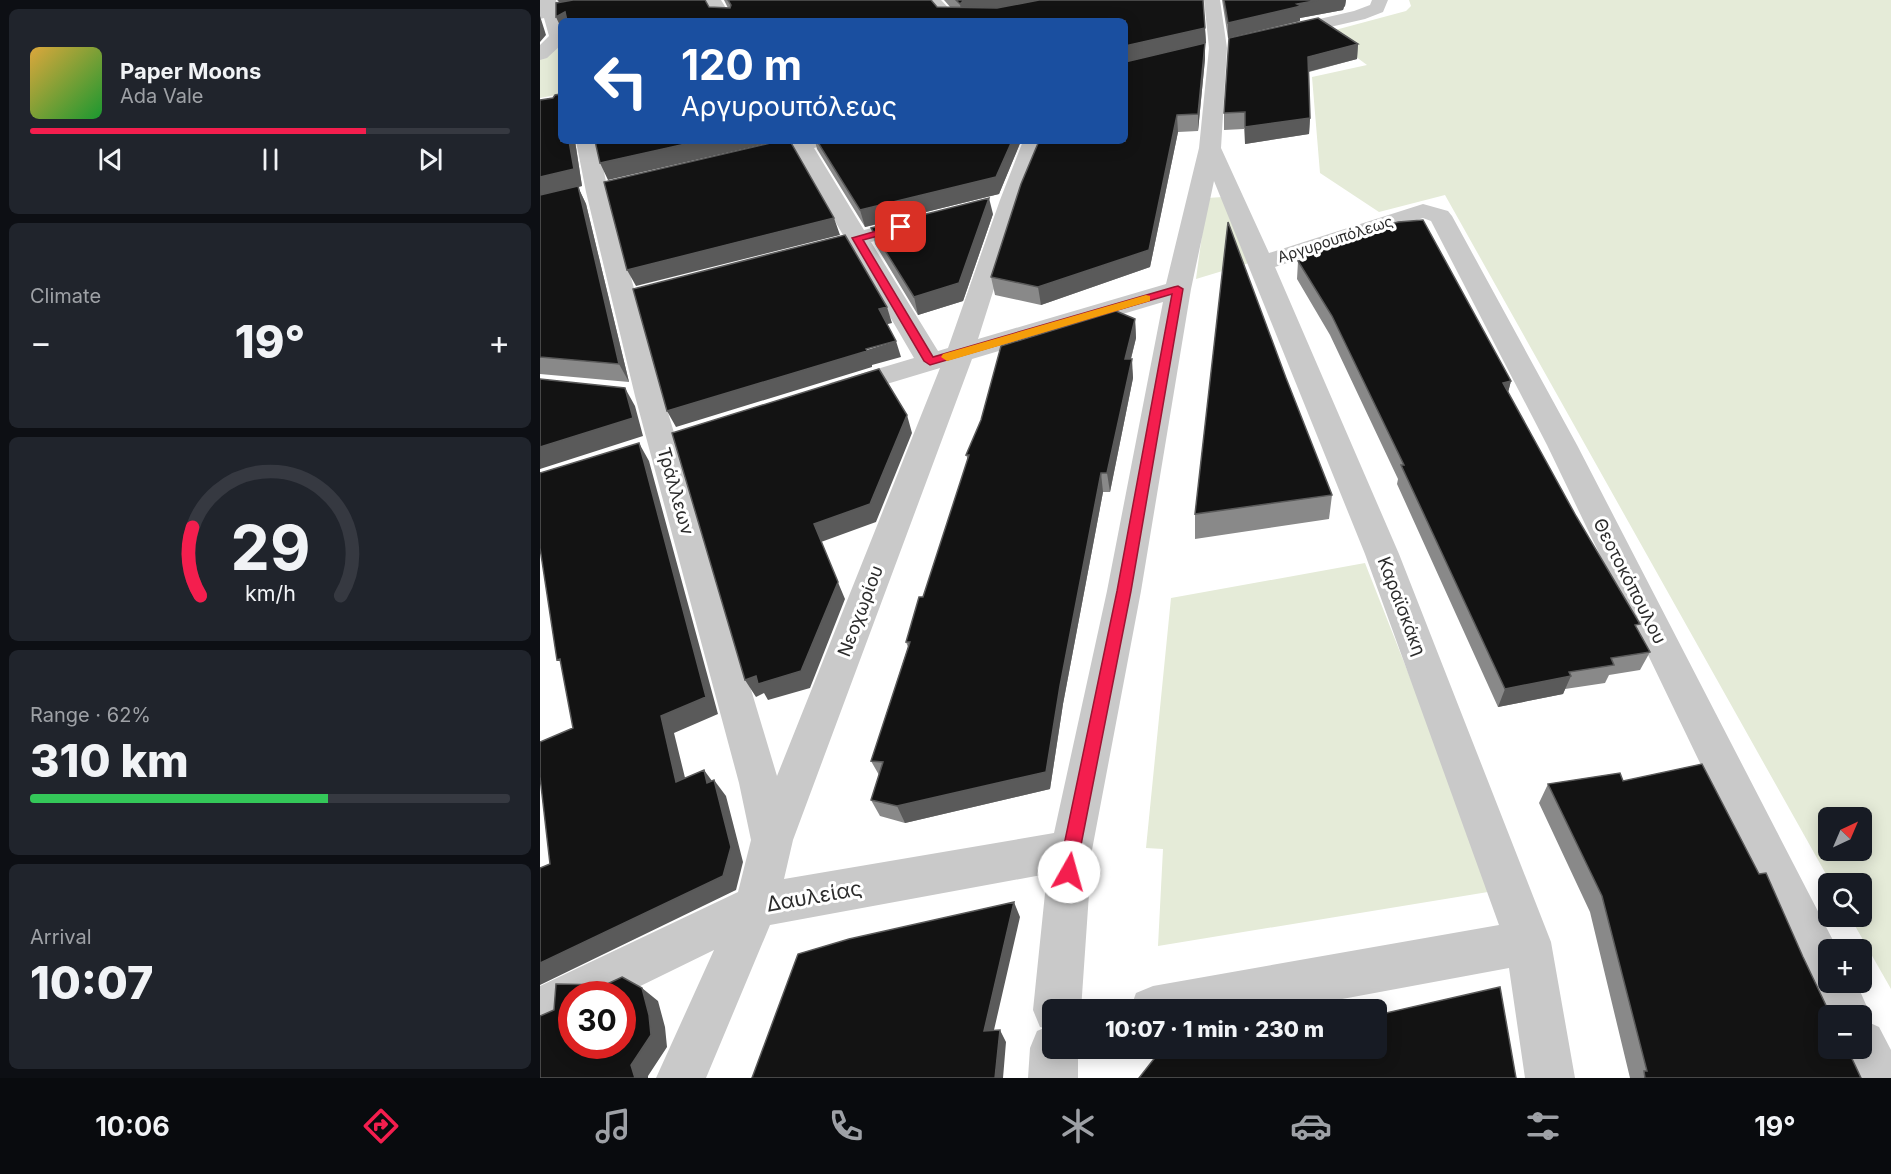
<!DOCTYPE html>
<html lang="en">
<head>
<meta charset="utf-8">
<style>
	:root { --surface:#171b24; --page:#20242c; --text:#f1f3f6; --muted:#9ea1a6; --line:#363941; --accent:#f41e4e }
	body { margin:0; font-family:Inter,sans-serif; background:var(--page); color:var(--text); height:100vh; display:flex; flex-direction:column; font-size:22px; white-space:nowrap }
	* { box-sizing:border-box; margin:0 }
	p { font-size:20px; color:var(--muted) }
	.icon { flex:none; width:33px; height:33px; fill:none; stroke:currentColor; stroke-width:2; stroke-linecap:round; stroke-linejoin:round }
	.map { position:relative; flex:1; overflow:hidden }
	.drawer { display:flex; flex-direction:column; gap:9px; padding:9px; background:#0d0f14; width:540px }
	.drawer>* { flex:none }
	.top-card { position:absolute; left:18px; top:18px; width:570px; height:126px; border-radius:9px; box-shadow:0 3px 15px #0003; background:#1a4fa0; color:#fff; overflow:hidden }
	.needle { width:39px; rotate:44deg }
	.fabs { position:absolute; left:1278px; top:807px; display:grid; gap:12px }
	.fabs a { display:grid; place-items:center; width:54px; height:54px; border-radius:9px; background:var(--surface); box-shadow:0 3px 15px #0003; font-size:30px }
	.speed { position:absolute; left:18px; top:981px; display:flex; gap:12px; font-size:30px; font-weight:700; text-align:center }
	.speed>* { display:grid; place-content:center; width:78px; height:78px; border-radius:50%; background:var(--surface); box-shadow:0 3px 15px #0003; line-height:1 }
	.speed .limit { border:9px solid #d22; background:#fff; color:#111 }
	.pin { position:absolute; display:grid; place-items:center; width:51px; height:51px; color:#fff; margin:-26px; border-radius:12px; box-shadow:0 3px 9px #0006 }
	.me { position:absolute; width:66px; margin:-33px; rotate:7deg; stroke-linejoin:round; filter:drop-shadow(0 0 4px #0008) }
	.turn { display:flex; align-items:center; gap:21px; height:126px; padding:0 24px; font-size:27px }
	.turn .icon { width:78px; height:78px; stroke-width:2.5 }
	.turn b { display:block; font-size:42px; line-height:51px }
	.big { font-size:45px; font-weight:800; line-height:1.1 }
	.drawer .tile { flex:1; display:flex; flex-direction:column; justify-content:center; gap:9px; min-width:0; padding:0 21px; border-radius:9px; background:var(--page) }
	.drawer .dial { align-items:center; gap:0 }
	.dial svg { height:156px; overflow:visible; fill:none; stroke:var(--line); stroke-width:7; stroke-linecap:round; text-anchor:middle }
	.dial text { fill:var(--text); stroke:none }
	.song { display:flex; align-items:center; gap:18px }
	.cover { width:72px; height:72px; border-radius:9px; background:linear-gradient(135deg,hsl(40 70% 55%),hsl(130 70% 35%)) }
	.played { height:6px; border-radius:3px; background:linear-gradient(90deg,var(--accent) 70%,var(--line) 70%) }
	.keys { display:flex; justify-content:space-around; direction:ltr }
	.heat { display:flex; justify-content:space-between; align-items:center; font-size:33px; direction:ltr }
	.charge { height:9px; border-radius:4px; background:linear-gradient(90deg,#34c759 62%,var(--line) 0) }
	.trip { position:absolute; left:502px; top:999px; width:345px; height:60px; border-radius:9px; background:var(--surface); box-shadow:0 3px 15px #0003; font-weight:800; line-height:60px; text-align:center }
	.menu { display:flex; height:96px; justify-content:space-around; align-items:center; background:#090b0e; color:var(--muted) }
	.menu .icon { width:42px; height:42px }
	.menu .current { color:var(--accent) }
	.menu b { font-size:27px; color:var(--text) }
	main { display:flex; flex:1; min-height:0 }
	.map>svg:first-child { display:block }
	.green { fill:#e5ebd8; fill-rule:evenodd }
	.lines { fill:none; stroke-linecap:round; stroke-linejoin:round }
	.minor { fill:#c9c9c9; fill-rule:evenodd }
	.wall { fill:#898989 }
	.shaded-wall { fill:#5a5a5a }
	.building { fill:#131313; stroke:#5a5a5a; stroke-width:1.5; fill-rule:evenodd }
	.route { fill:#f41e4e; stroke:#9f1433; stroke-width:1.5 }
	.slow { fill:#f59e0b }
	.labels { text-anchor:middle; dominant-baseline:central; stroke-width:6; stroke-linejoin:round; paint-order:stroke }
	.far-street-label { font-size:15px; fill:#2c2c2c; stroke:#fff }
	.street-label { font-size:18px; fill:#2c2c2c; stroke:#fff }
	.near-street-label { font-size:21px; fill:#2c2c2c; stroke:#fff }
</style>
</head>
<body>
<main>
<section class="drawer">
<div class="tile">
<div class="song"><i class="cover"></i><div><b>Paper Moons</b><p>Ada Vale</p></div></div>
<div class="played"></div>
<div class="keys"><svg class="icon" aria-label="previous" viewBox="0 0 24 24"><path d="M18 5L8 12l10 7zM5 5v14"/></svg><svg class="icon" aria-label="pause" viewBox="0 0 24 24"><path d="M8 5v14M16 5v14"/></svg><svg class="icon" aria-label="next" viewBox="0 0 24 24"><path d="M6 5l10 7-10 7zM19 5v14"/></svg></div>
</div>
<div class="tile"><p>Climate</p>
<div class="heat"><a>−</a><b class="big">19°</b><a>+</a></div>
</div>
<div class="tile dial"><svg viewBox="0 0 100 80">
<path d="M14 69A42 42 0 1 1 86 69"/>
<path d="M14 69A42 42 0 0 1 10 34" stroke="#f41e4e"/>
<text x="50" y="56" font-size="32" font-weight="700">29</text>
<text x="50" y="72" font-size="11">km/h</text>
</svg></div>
<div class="tile"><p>Range · 62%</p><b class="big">310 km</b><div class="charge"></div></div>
<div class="tile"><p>Arrival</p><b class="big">10:07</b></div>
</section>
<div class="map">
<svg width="1351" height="1078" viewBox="0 0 1351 1078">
	<rect width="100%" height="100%" fill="#fff"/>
	<path class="green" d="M869 0H1351V989L1310 917 1322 916V884L1291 883 905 195 839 212 780 173 772 77 827 65 784 33 866 11 871 6ZM1288 818H1322V850H1288Z
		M21 40V94L0 98V56Z
		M683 197 709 263 656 279 667 198Z
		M825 563 954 891 618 946 623 849 606 848 631 598Z"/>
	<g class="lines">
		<path class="minor" d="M0 0H16L18 6 51 0H89L87 4 81 5 21 16V45L7 58 0 60V45L9 36 4 18 0 19Z
			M165 0H181L194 21H176Z
			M383 0H401L421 21H402Z
			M664 0H680L687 48 681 148 729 253 883 204 908 211 912 216 1037 445 1298 950H1288V982H1316L1331 1016 1328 1022 1339 1027 1351 1050V1078H1313L1300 1048H1322V1016H1288V1029L1007 445 891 221 883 218 735 267 859 554 1011 942 1035 1078H985L969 968 743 1010H590L596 993 613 986 959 925 825 554 674 181 651 289 601 591 552 850 541 1010H513V1048H538V1078H488L490 1048 497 1031 504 1028 500 1027 493 1010 507 874 230 925 166 1078H116L174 950 82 995 32 994V1020L0 1035V986L198 892 211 840 199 783 95 396 46 192 36 141H58L68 192 123 396 237 776 400 368 300 398 290 395 286 389 290 383 374 358 310 248 265 259 256 257 253 252 256 247 303 235 255 152 208 163 200 162 197 157 200 152 248 141H288L284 145 274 148 324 230 375 217 383 219 387 224 383 229 331 242 398 351 408 348 460 200 483 141H505L482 200 438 339 626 284 659 148 669 48ZM623 302 567 591 514 833 244 879 253 840 432 359Z
			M832 0H848L843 12 825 19 742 38 736 37 733 33 736 29 814 11 830 5Z"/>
	</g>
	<path class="wall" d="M17 0H165L169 7 188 8 184 0H391L397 7 411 8 404 0H663L665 28 666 43 19 2Z
		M682 0H806L805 6 804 7 803 10 760 18V21L688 38Z
		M665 43V59L658 131 638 132 610 267 501 305 455 295 451 277Z
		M818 44 817 59 769 72 770 118 769 134 705 144 704 129 684 130V113Z
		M13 98 21 141H35L42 186 38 187 46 204 89 382 0 374V100Z
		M275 141H481L459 194 325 227 277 149Z
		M453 214 423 301 378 315 335 244 331 228Z
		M763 252 971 381 968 392 1110 652 1100 670 1069 675 1065 683 1025 689 1023 694 958 707 857 484 858 479 790 335 757 279 758 261 762 260Z
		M595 319 596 338 591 359 593 378 570 492H563L523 704 510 789 365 823 340 816 331 800 339 775 331 761 368 647 366 642 383 597 428 460 426 455Z
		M746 378 792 495 789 519 655 539V514Z
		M1083 781 1219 874 1263 957 1321 1078H1090L1050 912 999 803 1008 784Z"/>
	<path class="shaded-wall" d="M18 0H39L20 3Z
		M424 0H501L422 19 420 4Z
		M779 0H806L805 6 804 7 803 10 760 18V21L688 38V23L757 4Z
		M25 12 29 21H21V28L16 17Z
		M0 16 6 35 0 42Z
		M665 28 666 43 585 62V46Z
		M665 43V59L658 131V114Z
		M818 44 817 59 767 72 768 57Z
		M637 115 638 132 610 267 501 305 498 287Z
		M770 118 769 134 705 144V127Z
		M29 141H35L42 186 38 187 46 204 89 382 79 364 0 196V177Z
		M159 141H238L68 180 60 163Z
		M472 141H481L459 194 325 227 320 210Z
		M449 198 453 214 423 301 378 315 374 297Z
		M294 218 300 235 96 286 87 270Z
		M347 307 352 323 344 325 339 309Z
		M595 319 596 338 586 378 585 359Z
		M356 341 361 357 332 365V367L136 427 127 411Z
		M592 359 593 378 570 492 567 473Z
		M971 381 966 400 963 383Z
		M85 388 95 406 103 436 0 469V447Z
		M367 415 372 433 336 522 281 542 305 599 270 688 228 700 224 693 216 697 205 680 274 524Z
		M99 443 109 461 178 714 134 733 150 798 136 782 121 716Z
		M561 473 563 492 523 704 510 789 365 823 357 806 520 686Z
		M1031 676 1023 694 958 707 965 689Z
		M164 770 175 785 174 780 186 796 203 862 196 890 0 985V963L167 783Z
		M474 902 480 917 451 1043 444 1031Z
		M102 988 118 1001 125 1027 127 1047 108 1076V1078H95L91 1065Z
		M460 1030 466 1042 463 1078H455Z"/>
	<path class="building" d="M33 0H165L169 7 190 8 191 5 188 0H391L397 7 457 8 499 0H663L665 28 585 46V21H27L25 12 16 17V3Z
		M416 0H424L420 4Z
		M684 0H779L757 4 761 6 688 23Z
		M778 18 818 44 768 57 770 118 705 127V112L684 113 689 38Z
		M665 43 658 114 637 115 609 250 498 287 451 277 481 184 499 141H585V62Z
		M21 94V141H29L34 169 0 177V100L13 98 15 95Z
		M55 141H159L60 163Z
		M239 141H250L294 218 87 270 64 182Z
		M277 141H472L456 177 320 210Z
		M38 186 79 364 0 357V195Z
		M449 198 419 283 374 297 331 228Z
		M883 220 971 381 963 383 1036 516 1100 624 1095 625 1110 652 1071 658 1074 665 1029 672 1031 676 965 689 861 465H864L792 316 758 261 766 259 763 252 858 222Z
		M688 222 746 378 792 495 655 514Z
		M305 235 347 307 339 309 356 341 326 349 327 351 127 411 93 289Z
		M576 311 595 319 585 359H592L567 473H561L520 686 506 772 357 806 331 800 343 762 331 761 370 642H366L379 597H383L429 455H426L441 420 461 346Z
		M339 369 367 415 330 504 274 524 298 582 261 671 218 684 216 676 205 680 132 433Z
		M0 379 85 388 93 418 0 447Z
		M99 443 166 697 121 716 136 782 164 770 167 783 174 780 191 847 183 876 0 963V868L10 864 0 777V742L33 728 20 659 17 660 0 548V473Z
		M1162 764 1219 874 1226 873 1263 957 1291 1016H1288V1048H1307L1321 1078H1105L1104 1071H1107L1062 896 1008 784 1080 773 1083 781Z
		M474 902 444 1031 460 1030 455 1078H212L258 954 309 939Z
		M82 977 102 988 109 1015 111 1035 91 1065 95 1078H0V1016L14 1010 16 984 65 985ZM32 994H82V1046H32Z
		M960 987 976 1078H599L621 1050 630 1048H837V1015Z"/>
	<path class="route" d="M361 224 366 227 364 229 323 240 393 357 634 287 638 286 643 289 591 591 540 850 535 878 529 881 523 878 520 872 523 850 577 591 632 294 390 365 384 361 312 238Z"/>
	<path class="slow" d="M606 295 610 296V301L411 360 407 361 401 357 403 354Z"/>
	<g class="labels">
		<g class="far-street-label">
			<text transform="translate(795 239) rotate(-18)">Αργυρουπόλεως</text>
		</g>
		<g class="street-label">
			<text transform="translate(136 491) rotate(74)">Τράλλεων</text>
			<text transform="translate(1090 581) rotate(63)">Θεοτοκόπουλου</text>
			<text transform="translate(862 606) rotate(69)">Καραϊσκάκη</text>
			<text transform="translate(320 611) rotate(-69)">Νεοχωρίου</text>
		</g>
		<g class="near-street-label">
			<text transform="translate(274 896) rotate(-10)">Δαυλείας</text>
		</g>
	</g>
</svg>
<div class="fabs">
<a><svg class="needle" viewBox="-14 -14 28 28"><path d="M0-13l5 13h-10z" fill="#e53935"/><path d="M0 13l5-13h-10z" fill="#9ea1a6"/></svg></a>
<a><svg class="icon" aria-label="search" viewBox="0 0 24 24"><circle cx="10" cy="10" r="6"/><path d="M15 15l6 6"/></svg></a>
<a>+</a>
<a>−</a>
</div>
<div class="speed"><div class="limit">30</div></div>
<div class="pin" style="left:361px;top:227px;background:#d93025"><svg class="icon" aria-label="arrive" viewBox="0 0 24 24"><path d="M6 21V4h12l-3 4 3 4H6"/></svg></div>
<svg class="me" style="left:529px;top:872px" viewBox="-20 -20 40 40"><circle r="19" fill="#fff"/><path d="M0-13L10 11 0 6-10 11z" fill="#f41e4e"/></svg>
<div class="trip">10:07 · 1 min · 230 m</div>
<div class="top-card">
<div class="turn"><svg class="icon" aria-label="left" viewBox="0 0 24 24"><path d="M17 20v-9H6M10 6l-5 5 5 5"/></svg><div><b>120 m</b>Αργυρουπόλεως</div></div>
</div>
</div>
</main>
<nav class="menu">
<b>10:06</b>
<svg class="icon current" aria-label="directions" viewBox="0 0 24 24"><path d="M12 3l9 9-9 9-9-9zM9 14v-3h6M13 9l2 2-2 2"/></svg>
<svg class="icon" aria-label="music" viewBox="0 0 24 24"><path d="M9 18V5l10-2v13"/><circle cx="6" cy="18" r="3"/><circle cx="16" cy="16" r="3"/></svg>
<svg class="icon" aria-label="phone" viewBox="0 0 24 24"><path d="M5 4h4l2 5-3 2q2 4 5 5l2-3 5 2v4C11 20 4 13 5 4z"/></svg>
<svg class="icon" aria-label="climate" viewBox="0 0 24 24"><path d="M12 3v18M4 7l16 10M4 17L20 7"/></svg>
<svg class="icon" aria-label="car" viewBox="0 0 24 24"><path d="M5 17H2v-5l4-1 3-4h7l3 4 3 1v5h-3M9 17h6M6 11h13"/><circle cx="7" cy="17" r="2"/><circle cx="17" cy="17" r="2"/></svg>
<svg class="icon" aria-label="filters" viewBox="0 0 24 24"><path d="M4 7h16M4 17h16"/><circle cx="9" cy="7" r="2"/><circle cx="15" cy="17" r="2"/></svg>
<b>19°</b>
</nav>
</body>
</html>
